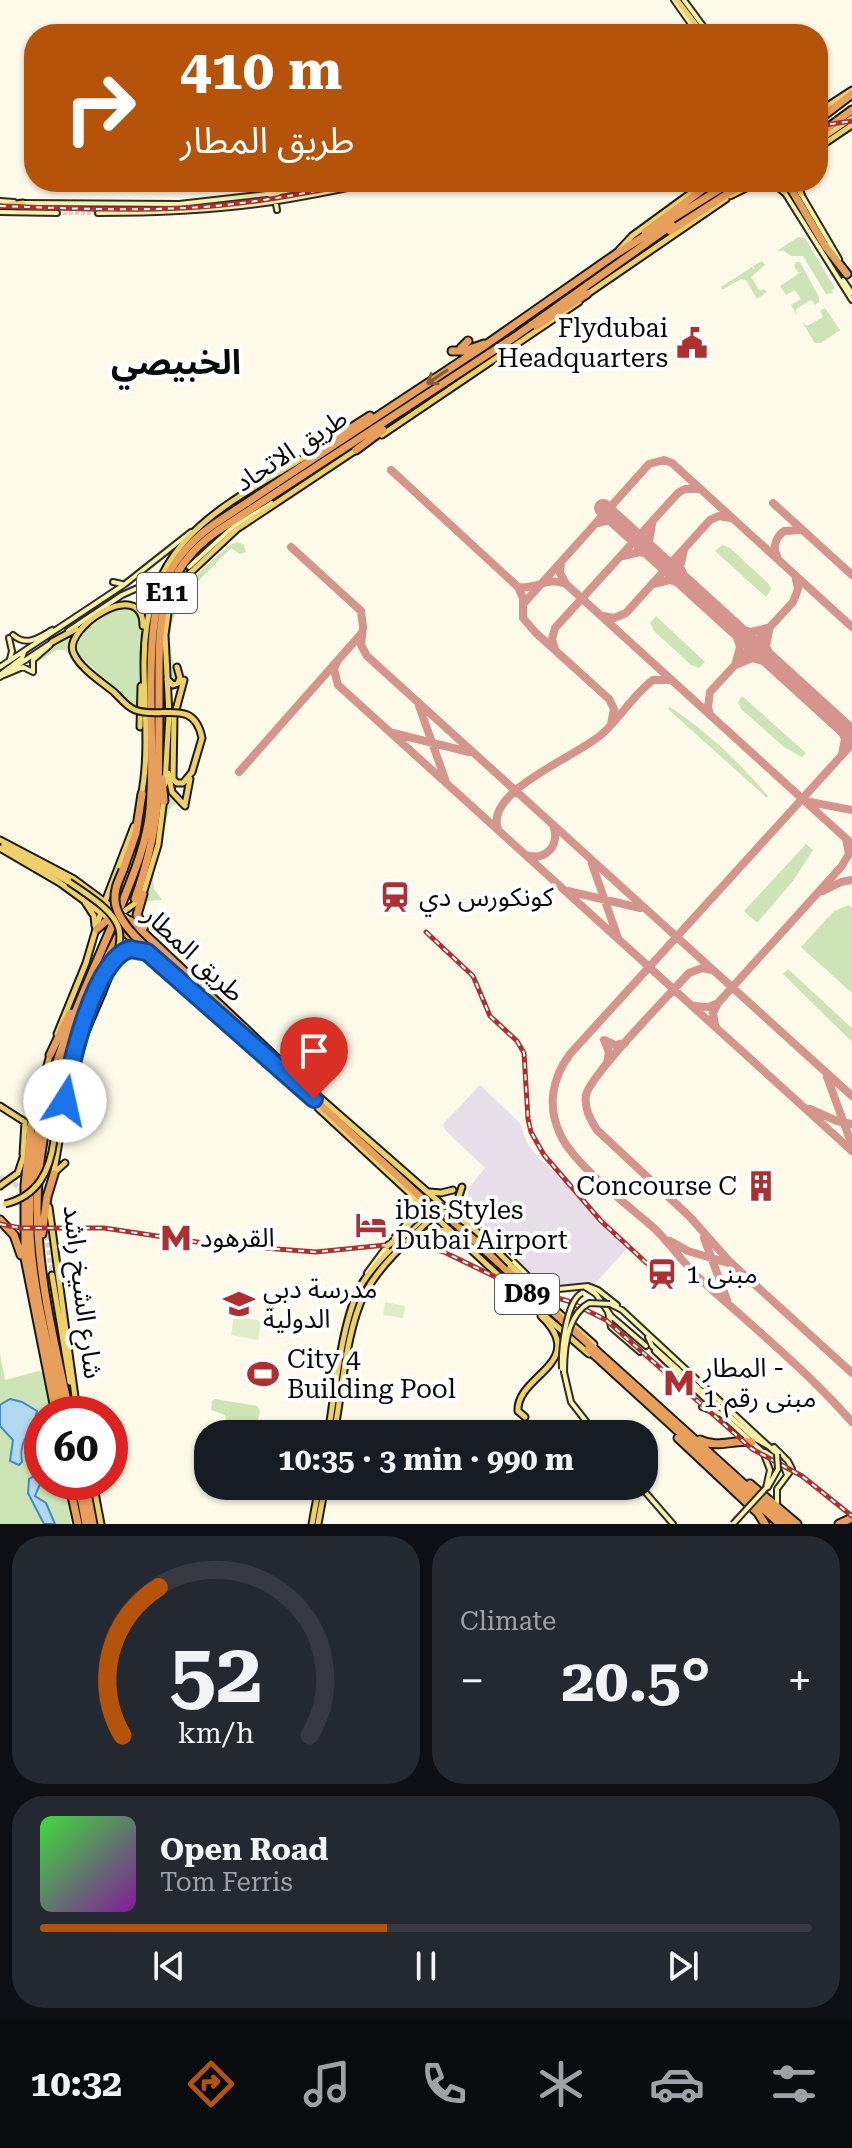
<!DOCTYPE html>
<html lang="en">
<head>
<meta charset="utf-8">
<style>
	:root { --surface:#171b24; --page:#242831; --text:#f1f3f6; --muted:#9ea1a6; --line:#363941; --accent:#b45309 }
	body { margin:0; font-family:"Roboto Serif","Noto Sans Arabic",serif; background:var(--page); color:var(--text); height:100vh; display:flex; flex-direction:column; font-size:30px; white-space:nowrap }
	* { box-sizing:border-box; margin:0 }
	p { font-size:26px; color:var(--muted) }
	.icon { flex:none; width:44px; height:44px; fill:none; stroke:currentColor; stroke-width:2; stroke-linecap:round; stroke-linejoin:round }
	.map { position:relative; height:1524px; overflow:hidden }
	.side { display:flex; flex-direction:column; gap:12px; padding:12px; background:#0d0f14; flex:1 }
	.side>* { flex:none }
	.banner { position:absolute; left:24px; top:24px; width:804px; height:168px; border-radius:32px; box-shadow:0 2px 6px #0004; background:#b45309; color:#fff; overflow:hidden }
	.speed { position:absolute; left:24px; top:1396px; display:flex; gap:16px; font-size:40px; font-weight:700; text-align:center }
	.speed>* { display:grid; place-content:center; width:104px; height:104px; border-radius:50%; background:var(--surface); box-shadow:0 2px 6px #0004; line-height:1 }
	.speed .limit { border:12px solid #d22; background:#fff; color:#111 }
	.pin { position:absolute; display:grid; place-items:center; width:68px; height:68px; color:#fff; margin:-82px -34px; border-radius:50% 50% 50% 0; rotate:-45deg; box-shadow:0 0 8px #0007 }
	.pin .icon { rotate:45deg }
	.me { position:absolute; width:88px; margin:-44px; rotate:10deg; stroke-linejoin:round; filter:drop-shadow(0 0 6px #0008) }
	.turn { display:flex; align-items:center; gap:28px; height:168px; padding:0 24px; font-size:36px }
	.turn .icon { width:104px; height:104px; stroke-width:2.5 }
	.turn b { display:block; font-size:56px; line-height:68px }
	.big { font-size:60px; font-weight:700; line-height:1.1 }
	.side .tile { flex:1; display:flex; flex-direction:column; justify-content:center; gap:12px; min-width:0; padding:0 28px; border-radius:32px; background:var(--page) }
	.side .dial { align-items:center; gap:0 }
	.dial svg { height:208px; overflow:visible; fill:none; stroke:var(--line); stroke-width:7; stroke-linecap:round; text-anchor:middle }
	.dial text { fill:var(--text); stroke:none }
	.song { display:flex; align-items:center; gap:24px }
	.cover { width:96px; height:96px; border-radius:12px; background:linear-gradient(135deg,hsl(120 70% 55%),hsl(290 70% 35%)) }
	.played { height:8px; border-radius:4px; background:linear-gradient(90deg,var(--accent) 45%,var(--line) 45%) }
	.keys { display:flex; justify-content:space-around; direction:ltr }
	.heat { display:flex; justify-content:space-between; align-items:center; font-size:44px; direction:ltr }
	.side .tiles { flex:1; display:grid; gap:12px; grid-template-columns:1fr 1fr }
	.tile:last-child { grid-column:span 2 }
	.trip { position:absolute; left:194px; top:1420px; width:464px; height:80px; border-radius:32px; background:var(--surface); box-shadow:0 2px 6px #0004; font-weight:700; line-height:80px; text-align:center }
	.menu { display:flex; height:128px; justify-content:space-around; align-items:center; background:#090b0e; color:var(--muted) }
	.menu .icon { width:56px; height:56px }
	.menu .active { color:var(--accent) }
	.menu b { font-size:36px; color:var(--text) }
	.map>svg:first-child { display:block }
	.industrial { fill:#e8dee9 }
	.green { fill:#cde4b6 }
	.pitch { fill:#deecc7 }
	.water { fill:#b2d7f0; stroke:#3f8ac1; stroke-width:2 }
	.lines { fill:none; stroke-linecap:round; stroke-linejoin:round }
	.taxiway { stroke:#d5948e; stroke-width:8 }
	.runway { stroke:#d5948e; stroke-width:18 }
	.secondary-tunnel { stroke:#d9d6c8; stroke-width:4; stroke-dasharray:4 2; stroke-linecap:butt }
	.primary-tunnel { stroke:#d9d6c8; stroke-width:5; stroke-dasharray:5 2.5; stroke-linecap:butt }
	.highway-tunnel { stroke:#d9d6c8; stroke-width:7; stroke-dasharray:7 3.5; stroke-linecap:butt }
	.secondary-casing { stroke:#2c2c2c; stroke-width:8 }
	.primary-casing { stroke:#1b1b1b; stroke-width:9 }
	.highway-casing { stroke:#1b1b1b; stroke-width:11 }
	.secondary { stroke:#f8f1a9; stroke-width:4 }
	.primary { stroke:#edd069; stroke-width:5 }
	.highway { stroke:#e89f5c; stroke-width:7 }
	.rail-casing { stroke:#ad2f32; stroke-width:5 }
	.rail { stroke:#fff; stroke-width:2; stroke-dasharray:6; stroke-linecap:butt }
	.secondary-bridge-casing { stroke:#2c2c2c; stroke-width:8; stroke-linecap:butt }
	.primary-bridge-casing { stroke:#1b1b1b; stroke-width:9; stroke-linecap:butt }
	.highway-bridge-casing { stroke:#1b1b1b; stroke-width:11; stroke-linecap:butt }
	.secondary-bridge { stroke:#f8f1a9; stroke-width:4 }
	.primary-bridge { stroke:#edd069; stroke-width:5 }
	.highway-bridge { stroke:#e89f5c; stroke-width:7 }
	.oneway { stroke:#845c37 }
	.route-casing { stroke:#114b97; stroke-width:20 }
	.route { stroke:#1a73e8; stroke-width:14 }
	.labels { text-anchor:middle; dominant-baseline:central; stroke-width:8; stroke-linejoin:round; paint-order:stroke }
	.shield { fill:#fff; stroke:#545454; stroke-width:2 }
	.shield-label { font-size:24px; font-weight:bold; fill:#0a0a0a }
	.poi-label { font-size:26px; fill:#0a0a0a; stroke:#fff; text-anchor:start }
	.street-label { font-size:26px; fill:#0a0a0a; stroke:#fff }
	.district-label { font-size:34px; font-weight:bold; fill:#0a0a0a; stroke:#fff }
</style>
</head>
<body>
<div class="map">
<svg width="852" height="1524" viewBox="0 0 852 1524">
	<rect width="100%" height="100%" fill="#fdfae9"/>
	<path class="industrial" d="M480 1085 520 1123 527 1143 537 1156 631 1244 594 1285 546 1288V1281L535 1282 489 1232 469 1204 468 1189 485 1168 445 1130 443 1124Z"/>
	<path class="green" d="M798 237 805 238 835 288 832 290 833 293 826 294 803 256H791L784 251H777Z
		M762 261 765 265 751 277 760 291 764 289 767 292 757 299 746 280 741 279 722 290 721 287 752 267 755 270 753 266Z
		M796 262H800L819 297V302L815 305 811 300 796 309 797 315 791 305 801 299 795 290 786 295 780 286 803 271 798 273 794 266Z
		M825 308 840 330 821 343H815L802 322 807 326 823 317 820 311Z
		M237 542 244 545 246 552 240 554 231 548C192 589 152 615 179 678L175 684 169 679C164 607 175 591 230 545Z
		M722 545 730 548 768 583 771 589 766 597 715 551Z
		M125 607 135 608 142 620 139 708 131 705 75 651C74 630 106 610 125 607Z
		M656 616 705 662 699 668 691 665 654 631 650 623Z
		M72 634 69 642 70 655 65 650H57L34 664 33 661 51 647Z
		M742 696 806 753 802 757 784 747 741 709 738 702Z
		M670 707C708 732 739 762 768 796L767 798 668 709Z
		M167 783 180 804 173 805 169 810 153 878 154 889 162 900 148 901 139 916 161 841Z
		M806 844 813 850 793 881 757 923 744 911Z
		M848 905 852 908V993L801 947 834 911Z
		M788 969 852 1028V1042L783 974Z
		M0 1354 5 1380 39 1371 44 1373 52 1414H42V1482H65L71 1524H0Z
		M215 1399 257 1406 260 1410 257 1426 254 1428 227 1424 225 1415 211 1410 212 1401Z"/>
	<path class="pitch" d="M385 1302 405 1306 403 1318 383 1315Z
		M234 1316 261 1321 258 1340 231 1335Z"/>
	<path class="water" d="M10 1399 22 1402 37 1411C34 1433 18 1437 22 1462L19 1465 10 1461 13 1440 0 1426V1405Z
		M34 1476 41 1482 35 1496 46 1503 55 1524H44L28 1493 29 1479Z"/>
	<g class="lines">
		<path class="taxiway" d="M391 470 518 587 523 598V618L536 633 609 699 614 709 611 724
			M773 503 852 575
			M599 523 610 520 621 524
			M652 524 649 542 657 557
			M291 547 361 611 363 627 361 645 367 656 852 1096
			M623 556 640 552 656 557
			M777 556C772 547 776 537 784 531L801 530
			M566 584 852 844
			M653 584 670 580 689 586 680 567 684 550
			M518 587C537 590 547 576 566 584L560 573 561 562
			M524 603 649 464 664 460 672 463 852 627
			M603 616 614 618 626 613 710 520 719 516 730 518
			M555 650 552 639 555 628 678 493 685 489H698
			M338 660 334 669 338 685 852 1151
			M736 662 740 647 734 627 751 632 767 628
			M738 664 752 658 774 664 766 646 769 631
			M419 706 445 779
			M710 715 708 707 710 692 793 602 798 589 795 575
			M393 733 469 752
			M852 744 570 1054C552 1078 547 1106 560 1134 575 1166 628 1205 655 1229 671 1245 684 1264 700 1279 751 1325 806 1370 852 1422
			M842 754 845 739 837 721 852 728
			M239 772 361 634
			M805 801 852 810
			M498 829C484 791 578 756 602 734 620 718 633 695 653 680H670
			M526 855C545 861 559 847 554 828
			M592 864 618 938
			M568 891 640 908
			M823 891 841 882 852 880
			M712 970 702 968 689 973C671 993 590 1075 586 1095 584 1108 590 1119 597 1130L690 1217 729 1261 852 1373
			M718 1003 841 867 849 854 846 839
			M695 1006 709 1007 718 1003 713 1013 715 1024
			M607 1063 609 1052 604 1040 615 1045 625 1043
			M827 1077 852 1145
			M810 1109 837 1121 852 1124
			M704 1238 727 1300
			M670 1241 688 1251 728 1263"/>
		<path class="runway" d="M603 508 852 735"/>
		<path class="secondary-tunnel" d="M57 213H98
			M646 1346 680 1378
			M640 1352 702 1407"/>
		<path class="primary-tunnel" d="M0 1177 18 1186 38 1208
			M45 1228 52 1275"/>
		<path class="highway-tunnel" d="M426 1202 444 1219"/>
		<defs>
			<path id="secondary" d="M674 0 698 34
				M684 0 709 34
				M778 182 852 300
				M794 182 839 259
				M0 201 14 202
				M266 201 272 197 273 183
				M22 203 179 204 275 193 335 182
				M277 210 275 198 278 193
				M0 212 57 213
				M98 213C156 213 214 211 272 202 307 197 342 189 377 182
				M843 280 852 293
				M189 567 234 526 272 503
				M113 582 122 584
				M68 631 122 595 151 582
				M13 635C27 647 38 638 52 630
				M9 638 12 651 10 659
				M0 667 125 584 191 532
				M1 674 22 658 24 652
				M4 675 23 667 33 672V660L50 645
				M0 677 54 641
				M470 1222 498 1245
				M504 1252 540 1288 549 1290 588 1286 598 1290 617 1305
				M367 1273 387 1246
				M585 1287 596 1294 611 1316 646 1346
				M610 1304 622 1310 777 1454
				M608 1312 611 1327 640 1352
				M648 1337 652 1346 754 1438 768 1446
				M655 1351 711 1404 717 1406
				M564 1372 571 1402 596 1434
				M702 1407 721 1414 763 1452 770 1470 766 1488
				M774 1447 788 1461 792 1469 777 1489V1505
				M765 1452 783 1464 787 1475
				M640 1486 673 1524
				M768 1487 778 1469"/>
			<path id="primary" d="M677 0 703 34
				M818 112 852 90
				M818 141 852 118
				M818 148 852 125
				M772 182 784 192
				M798 182 801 194
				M730 196 758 182
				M0 206 23 203
				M619 250 632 236 706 182
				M586 295 726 199
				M382 435 579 302
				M52 642 76 629
				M167 679 173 685 178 683 180 678 177 667
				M184 680 174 717 173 779 177 783H183L192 772
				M115 693C102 682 81 669 74 654 60 629 143 575 143 626
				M140 727 141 686
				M168 773 172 792 185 806
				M165 784 169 715 165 635 169 606 177 589 189 574 237 529 356 450
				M141 797C150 754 144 706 144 663 144 533 227 506 323 446
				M185 805 190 779
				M0 840 74 879 131 921
				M4 845 69 882
				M0 848 60 883 112 921
				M143 894 158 845 164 798
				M83 899 94 916 95 926
				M106 913 123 912 140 900
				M57 1034 86 963 101 912 134 826
				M71 1082 80 1046 102 994
				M310 1089 447 1209
				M0 1106 25 1122 23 1154
				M318 1108 509 1285 589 1354
				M29 1130 50 1055
				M54 1140 57 1117
				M54 1173 65 1163
				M53 1177 74 1053 84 1020 113 957
				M0 1186 18 1173 25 1152
				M430 1192 441 1193 453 1190
				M411 1196 415 1204 416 1217
				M49 1207 76 1404
				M458 1215 457 1202 462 1187
				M463 1223 514 1272
				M413 1241C427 1231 438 1225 454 1235
				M492 1244 504 1252
				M513 1267 549 1303
				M52 1275 70 1382
				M548 1303 594 1344
				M525 1417 518 1411C516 1375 590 1363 541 1316
				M328 1434C335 1393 342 1315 363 1282 380 1256 406 1235 428 1214
				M334 1434C342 1393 346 1329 365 1293 381 1263 411 1238 436 1214
				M93 1482 101 1524
				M312 1524 319 1486
				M318 1524 325 1486"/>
			<path id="highway" d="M818 120 852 94
				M818 135 852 110
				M787 182 825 246 847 274
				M670 231 746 182
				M645 232 713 182
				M536 326 587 294
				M452 351H464L484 344
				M462 351 461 348 468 341
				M323 446 370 416
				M356 450 383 430
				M162 779 164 801
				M123 870 136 833 142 794
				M143 894 137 915 144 927
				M135 899C147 865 156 830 158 793 159 758 159 724 159 689 159 624 157 574 216 532L516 336 672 225
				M120 908C133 876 147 843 150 809 154 765 150 719 151 675 152 610 157 565 213 525L487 344 616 254 731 182
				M131 921 312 1092
				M130 924 124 926 125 932 140 946
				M97 929 106 921 120 920
				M152 957 267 1056 426 1202
				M113 958 130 949 147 952
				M50 1055 70 1013
				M57 1117 62 1076
				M31 1127 25 1185V1258L56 1414
				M447 1216 788 1524
				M0 1220 14 1235 21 1255
				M42 1234 47 1197 54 1174
				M588 1349 780 1524
				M63 1414C51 1355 33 1295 30 1235 24 1121 68 1028 112 926
				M70 1414C55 1347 38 1277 37 1209 37 1110 75 1023 118 936
				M678 1438 758 1513 765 1524
				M700 1440C718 1449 733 1439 752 1442
				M69 1482 78 1524
				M78 1482 86 1524
				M85 1482 93 1524
				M750 1484 797 1524
				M839 1524 852 1518"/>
		</defs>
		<use href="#secondary" class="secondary-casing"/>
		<use href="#primary" class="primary-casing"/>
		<use href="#highway" class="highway-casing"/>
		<use href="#secondary" class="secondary"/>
		<use href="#primary" class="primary"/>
		<use href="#highway" class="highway"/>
		<defs>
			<path id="rail" d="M818 126 852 121
				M0 206C61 208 122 211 183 208 243 206 305 193 364 182
				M426 932 473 976 490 1016 517 1041 524 1053 528 1119 531 1132 544 1155 601 1221 653 1269
				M0 1224 20 1228H104L210 1244 316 1252 396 1244 419 1245 444 1252 512 1285 568 1301 606 1320 752 1449 802 1476 852 1516"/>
		</defs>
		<use href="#rail" class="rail-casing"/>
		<use href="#rail" class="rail"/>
		<defs>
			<path id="secondary-bridge" d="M394 1238C416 1209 439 1192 470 1222
				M562 1369C561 1351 566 1301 582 1293
				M564 1372C564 1349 567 1315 589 1303L610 1304
				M777 1454 778 1469
				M733 1524 766 1488"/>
			<path id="primary-bridge" d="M115 693C121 699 127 707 135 710 161 720 194 697 202 738L192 772
				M69 882C131 923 129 928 102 994
				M5 1204C38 1196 50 1171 54 1140
				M387 1246C400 1238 406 1224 419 1216 450 1195 489 1244 510 1264"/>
			<path id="highway-bridge" d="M123 870C119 880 114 889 115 900 116 928 163 961 183 979"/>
		</defs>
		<use href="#secondary-bridge" class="secondary-bridge-casing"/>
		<use href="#primary-bridge" class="primary-bridge-casing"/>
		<use href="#highway-bridge" class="highway-bridge-casing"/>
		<use href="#secondary-bridge" class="secondary-bridge"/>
		<use href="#primary-bridge" class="primary-bridge"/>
		<use href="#highway-bridge" class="highway-bridge"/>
	</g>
	<defs><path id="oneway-shaft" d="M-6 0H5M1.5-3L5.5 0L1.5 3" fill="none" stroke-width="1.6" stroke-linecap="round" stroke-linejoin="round" transform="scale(2)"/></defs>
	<use class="oneway" href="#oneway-shaft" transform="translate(437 377) rotate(146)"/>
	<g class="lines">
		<defs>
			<path id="route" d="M65 1101C69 1067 94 959 130 949L147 952 314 1099"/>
		</defs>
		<use href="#route" class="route-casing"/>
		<use href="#route" class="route"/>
	</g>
	<defs>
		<symbol id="civic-bare" viewBox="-9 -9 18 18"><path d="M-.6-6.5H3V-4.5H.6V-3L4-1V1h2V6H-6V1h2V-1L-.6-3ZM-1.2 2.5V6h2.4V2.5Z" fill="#ad2f32" stroke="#fff" stroke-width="2.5" paint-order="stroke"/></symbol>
		<symbol id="station-bare" viewBox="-9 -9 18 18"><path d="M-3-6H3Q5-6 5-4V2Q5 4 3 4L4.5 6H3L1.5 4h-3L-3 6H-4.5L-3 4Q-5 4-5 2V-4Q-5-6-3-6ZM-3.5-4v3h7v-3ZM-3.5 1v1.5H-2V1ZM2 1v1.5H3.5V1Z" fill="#ad2f32" stroke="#fff" stroke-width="2.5" paint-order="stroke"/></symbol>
		<symbol id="building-bare" viewBox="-9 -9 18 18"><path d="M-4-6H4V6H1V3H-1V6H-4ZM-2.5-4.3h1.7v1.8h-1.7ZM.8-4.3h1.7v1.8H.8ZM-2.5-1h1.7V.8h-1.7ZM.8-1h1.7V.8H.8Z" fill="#ad2f32" stroke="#fff" stroke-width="2.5" paint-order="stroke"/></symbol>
		<symbol id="hotel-bare" viewBox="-9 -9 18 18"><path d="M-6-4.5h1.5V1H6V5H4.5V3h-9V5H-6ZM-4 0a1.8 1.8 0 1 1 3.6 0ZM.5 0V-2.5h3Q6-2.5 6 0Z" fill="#ad2f32" stroke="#fff" stroke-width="2.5" paint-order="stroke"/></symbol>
		<symbol id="metro-bare" viewBox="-9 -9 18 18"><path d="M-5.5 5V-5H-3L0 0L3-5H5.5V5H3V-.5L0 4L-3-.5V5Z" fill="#ad2f32" stroke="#fff" stroke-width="2.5" paint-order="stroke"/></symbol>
		<symbol id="school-bare" viewBox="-9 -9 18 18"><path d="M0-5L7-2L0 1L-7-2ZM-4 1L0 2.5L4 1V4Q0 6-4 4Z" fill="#ad2f32" stroke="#fff" stroke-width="2.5" paint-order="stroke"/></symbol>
		<symbol id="stadium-bare" viewBox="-9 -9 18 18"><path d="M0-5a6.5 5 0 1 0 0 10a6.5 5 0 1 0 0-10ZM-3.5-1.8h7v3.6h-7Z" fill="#ad2f32" stroke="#fff" stroke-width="2.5" paint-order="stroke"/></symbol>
	</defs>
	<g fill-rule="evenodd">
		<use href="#civic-bare" x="670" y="321" width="44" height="44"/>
		<use href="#station-bare" x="373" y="875" width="44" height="44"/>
		<use href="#building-bare" x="739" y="1164" width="44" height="44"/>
		<use href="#hotel-bare" x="349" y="1203" width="44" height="44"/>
		<use href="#metro-bare" x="154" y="1216" width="44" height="44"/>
		<use href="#station-bare" x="640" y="1252" width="44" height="44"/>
		<use href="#school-bare" x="217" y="1282" width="44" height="44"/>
		<use href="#stadium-bare" x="241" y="1352" width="44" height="44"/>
		<use href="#metro-bare" x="657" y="1361" width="44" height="44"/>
	</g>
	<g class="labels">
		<g class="shield">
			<rect x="137" y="573" width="60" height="40" rx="6"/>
			<rect x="495" y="1274" width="64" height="40" rx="6"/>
		</g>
		<g class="shield-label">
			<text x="167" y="593">E11</text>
			<text x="527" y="1294">D89</text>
		</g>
		<g class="poi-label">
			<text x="668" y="328" text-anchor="end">Flydubai<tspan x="668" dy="30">Headquarters</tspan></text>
			<text x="419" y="897">كونكورس دي</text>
			<text x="737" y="1186" text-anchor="end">Concourse C</text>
			<text x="395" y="1210">ibis Styles<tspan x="395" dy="30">Dubai Airport</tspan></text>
			<text x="200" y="1238">القرهود</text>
			<text x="686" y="1274">مبنى 1</text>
			<text x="263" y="1289">مدرسة دبي<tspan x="263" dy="30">الدولية</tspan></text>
			<text x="287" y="1359">City 4<tspan x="287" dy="30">Building Pool</tspan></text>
			<text x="703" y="1368">المطار -<tspan x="703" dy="30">مبنى رقم 1</tspan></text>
		</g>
		<g class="street-label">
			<text transform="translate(291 450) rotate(-33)">طريق الاتحاد</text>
			<text transform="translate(194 954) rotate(43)">طريق المطار</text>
			<text transform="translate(83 1292) rotate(83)">شارع الشيخ راشد</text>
		</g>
		<g class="district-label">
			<text x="176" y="362">الخبيصي</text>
		</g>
	</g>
</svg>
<div class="speed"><div class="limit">60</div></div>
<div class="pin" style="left:314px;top:1099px;background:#d93025"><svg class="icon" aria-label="arrive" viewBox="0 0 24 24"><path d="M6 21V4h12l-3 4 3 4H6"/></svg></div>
<svg class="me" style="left:65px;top:1101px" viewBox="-20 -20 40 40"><circle r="19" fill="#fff"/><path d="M0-13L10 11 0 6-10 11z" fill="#1a73e8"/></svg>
<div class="trip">10:35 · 3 min · 990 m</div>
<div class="banner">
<div class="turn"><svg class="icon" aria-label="right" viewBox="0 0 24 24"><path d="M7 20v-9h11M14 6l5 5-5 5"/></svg><div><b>410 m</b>طريق المطار</div></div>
</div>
</div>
<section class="side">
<div class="tiles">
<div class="tile dial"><svg viewBox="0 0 100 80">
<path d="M14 69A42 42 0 1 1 86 69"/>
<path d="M14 69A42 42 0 0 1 28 12" stroke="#b45309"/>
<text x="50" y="56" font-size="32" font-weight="700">52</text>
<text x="50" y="72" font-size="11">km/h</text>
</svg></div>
<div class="tile"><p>Climate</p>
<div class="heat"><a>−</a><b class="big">20.5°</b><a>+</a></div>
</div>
<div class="tile">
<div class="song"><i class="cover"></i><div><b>Open Road</b><p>Tom Ferris</p></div></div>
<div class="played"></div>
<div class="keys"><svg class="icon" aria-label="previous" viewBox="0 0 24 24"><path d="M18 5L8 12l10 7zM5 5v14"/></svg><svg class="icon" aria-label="pause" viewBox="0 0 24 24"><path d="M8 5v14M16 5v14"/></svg><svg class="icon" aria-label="next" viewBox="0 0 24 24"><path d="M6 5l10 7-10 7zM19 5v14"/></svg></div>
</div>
</div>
</section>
<nav class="menu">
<b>10:32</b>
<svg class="icon active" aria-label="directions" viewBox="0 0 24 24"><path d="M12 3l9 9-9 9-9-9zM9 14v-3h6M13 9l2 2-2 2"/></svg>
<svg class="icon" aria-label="music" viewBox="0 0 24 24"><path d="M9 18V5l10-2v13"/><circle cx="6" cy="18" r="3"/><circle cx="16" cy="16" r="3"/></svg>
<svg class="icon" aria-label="phone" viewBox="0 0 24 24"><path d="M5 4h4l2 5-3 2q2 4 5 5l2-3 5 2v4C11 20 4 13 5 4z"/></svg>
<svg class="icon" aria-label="climate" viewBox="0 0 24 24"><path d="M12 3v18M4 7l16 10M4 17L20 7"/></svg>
<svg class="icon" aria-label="car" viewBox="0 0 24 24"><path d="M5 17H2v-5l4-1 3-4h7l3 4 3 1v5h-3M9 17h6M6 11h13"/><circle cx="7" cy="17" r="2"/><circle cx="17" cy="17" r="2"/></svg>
<svg class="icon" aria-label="filters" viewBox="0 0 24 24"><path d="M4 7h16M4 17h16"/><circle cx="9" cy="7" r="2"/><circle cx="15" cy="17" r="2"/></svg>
</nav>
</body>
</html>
